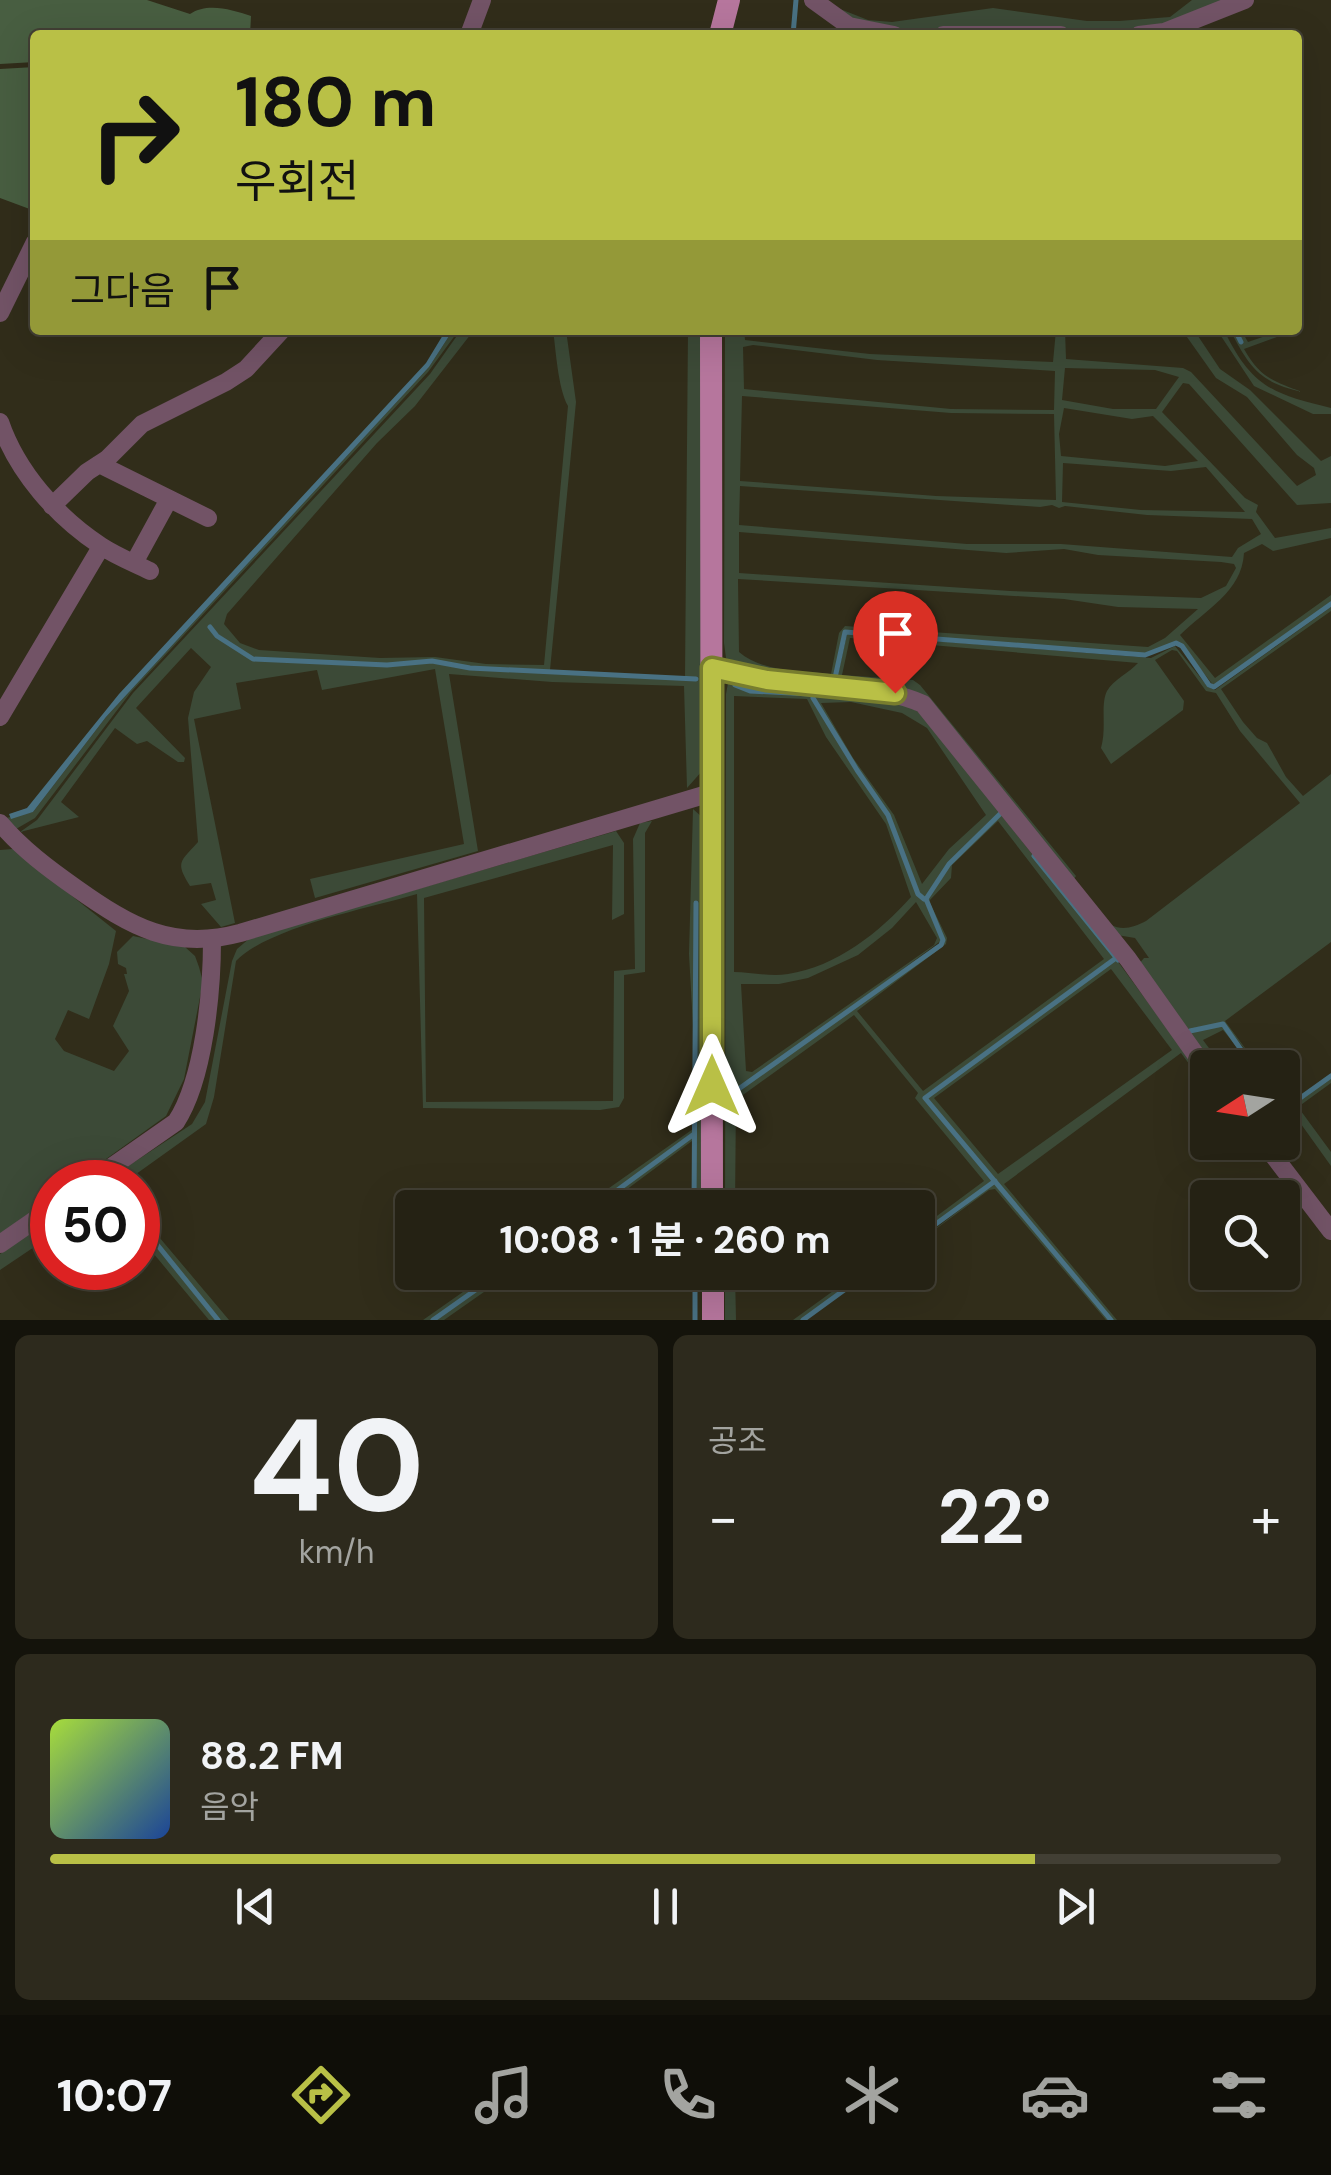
<!DOCTYPE html>
<html lang="ko">
<head>
<meta charset="utf-8">
<style>
	:root { --surface:#252214; --page:#2d2a1d; --text:#f1f3f6; --muted:#a3a4a0; --line:#423f34; --accent:#b9c046 }
	body { margin:0; font-family:"DM Sans","Noto Sans KR",sans-serif; background:var(--page); color:var(--text); height:100vh; display:flex; flex-direction:column; font-size:38px; white-space:nowrap }
	* { box-sizing:border-box; margin:0 }
	p { font-size:32px; color:var(--muted) }
	.icon { flex:none; width:55px; height:55px; fill:none; stroke:currentColor; stroke-width:2; stroke-linecap:round; stroke-linejoin:round }
	.map { position:relative; height:1320px; overflow:hidden }
	.drawer { display:flex; flex-direction:column; gap:15px; padding:15px; background:#14130b; flex:1 }
	.drawer>* { flex:none }
	.banner { position:absolute; left:30px; top:30px; width:1272px; height:305px; border-radius:10px; box-shadow:0 10px 40px #0002,0 0 0 2px var(--line); background:#b9c046; color:#111; overflow:hidden }
	.needle { width:65px; rotate:258deg }
	.tools { position:absolute; left:1190px; top:1050px; display:grid; gap:20px }
	.tools a { display:grid; place-items:center; width:110px; height:110px; border-radius:10px; background:var(--surface); box-shadow:0 10px 40px #0002,0 0 0 2px var(--line); font-size:50px }
	.speed { position:absolute; left:30px; top:1160px; display:flex; gap:20px; font-size:50px; font-weight:700; text-align:center }
	.speed>* { display:grid; place-content:center; width:130px; height:130px; border-radius:50%; background:var(--surface); box-shadow:0 10px 40px #0002,0 0 0 2px var(--line); line-height:1 }
	.speed .limit { border:15px solid #d22; background:#fff; color:#111 }
	.pin { position:absolute; display:grid; place-items:center; width:85px; height:85px; color:#fff; margin:-102px -42px; border-radius:50% 50% 50% 0; rotate:-45deg; box-shadow:0 0 10px #0007 }
	.pin .icon { rotate:45deg }
	.me { position:absolute; width:110px; margin:-55px; rotate:0deg; stroke-linejoin:round; filter:drop-shadow(0 0 8px #0008) }
	.turn { display:flex; align-items:center; gap:35px; height:210px; padding:0 40px; font-size:45px }
	.turn .icon { width:130px; height:130px; stroke-width:2.5 }
	.turn b { display:block; font-size:70px; line-height:85px }
	.then { display:flex; align-items:center; height:95px; padding:0 40px; background:#0003; gap:20px; font-size:38px }
	.big { font-size:75px; font-weight:700; line-height:1.1 }
	.drawer .widget { flex:1; display:flex; flex-direction:column; justify-content:center; gap:15px; min-width:0; padding:0 35px; border-radius:15px; background:var(--page) }
	.drawer .dial { align-items:center; gap:0 }
	.dial b { font-size:130px; line-height:1 }
	.song { display:flex; align-items:center; gap:30px }
	.cover { width:120px; height:120px; border-radius:15px; background:linear-gradient(135deg,hsl(80 70% 55%),hsl(220 70% 35%)) }
	.played { height:10px; border-radius:5px; background:linear-gradient(90deg,var(--accent) 80%,var(--line) 80%) }
	.keys { display:flex; justify-content:space-around; direction:ltr }
	.heat { display:flex; justify-content:space-between; align-items:center; font-size:55px; direction:ltr }
	.drawer .tiles { flex:1; display:grid; gap:15px; grid-template-columns:1fr 1fr }
	.widget:last-child { grid-column:span 2 }
	.trip { position:absolute; left:395px; top:1190px; width:540px; height:100px; border-radius:10px; background:var(--surface); box-shadow:0 10px 40px #0002,0 0 0 2px var(--line); font-weight:700; line-height:100px; text-align:center }
	.tabs { display:flex; height:160px; justify-content:space-around; align-items:center; background:#0f0e08; color:var(--muted) }
	.tabs .icon { width:70px; height:70px }
	.tabs .active { color:var(--accent) }
	.tabs b { font-size:45px; color:var(--text) }
	.map>svg:first-child { display:block }
	.green { fill:#3c4a37; fill-rule:evenodd }
	.forest { fill:#485e41 }
	.water { fill:#497183 }
	.lines { fill:none; stroke-linecap:round; stroke-linejoin:round }
	.stream { stroke:#497183; stroke-width:5 }
	.minor { stroke:#725366; stroke-width:18 }
	.major { stroke:#b6769d; stroke-width:22 }
	.route-casing { stroke:#787d2e; stroke-width:25 }
	.route { stroke:#b9c046; stroke-width:18 }
</style>
</head>
<body>
<div class="map">
<svg width="1331" height="1320" viewBox="0 0 1331 1320">
	<rect width="100%" height="100%" fill="#312d1a"/>
	<path class="green" d="M1192 0H1234L1142 32 961 28 912 32 856 24 835 7 868 20 892 22 993 8 1087 21H1119L1170 17Z
		M453 330H459L428 372 131 692 35 818 16 829 6 818 33 812 106 717 429 367Z
		M461 330H474L415 406 377 443 227 614 224 624 240 643 259 650 380 658 435 657 486 664 544 665 568 406C558 388 556 351 553 330H566L576 402 550 670 470 667 424 660 387 664 253 658 209 628 216 637 253 660 387 666 425 662 470 669 697 680 685 677 688 330H702L703 770 687 788 684 686 552 682 449 674 478 851 315 898 310 879 464 844 435 669 322 690 317 670 236 683 241 709 194 719 235 923 221 927 201 904 216 900 211 883 190 886C175 862 180 862 198 842L188 718 194 692 211 667 191 648 136 708 185 758 184 762H178L147 741 137 744 115 728 61 802 79 817 20 832 37 820 133 693 430 374Z
		M725 330H744L745 340 870 354 1053 362 1056 330H1065L1066 359 1183 368 1191 372 1297 486 1316 475 1314 468 1297 455 1247 397 1216 378 1182 330H1194L1220 369 1250 390 1321 461 1331 456V503L1297 505 1189 384 1183 383 1162 412 1245 498 1258 505 1256 512 1275 538 1331 528V538L1273 551 1262 544 1244 553C1242 592 1205 610 1180 635L1215 678 1331 595V603L1214 686 1182 646 1176 642 1145 654 845 631 834 677 837 678 847 634 1151 658 1175 646 1208 687 1215 690 1331 607V611L1221 689 1243 722 1257 738 1267 743 1286 777 1303 796 1331 774V942L1225 1021 1259 1067 1223 1022 1189 1030 1191 1032 1223 1026 1253 1067 1223 1030 1203 1040 1223 1067H1210L1138 965 1144 958H1149L1135 938 1117 935 930 707 732 665 726 658 724 643ZM753 345 877 360 1055 371 1054 410 951 409 744 389 743 347ZM1065 368 1155 370 1179 377 1156 409H1113L1062 400ZM742 396 951 413 1054 414 1056 500 936 496 740 481ZM1064 408 1132 419 1153 416 1198 461 1165 466 1061 456 1059 434ZM1063 463 1171 471 1206 467 1245 512 1141 510 1062 502ZM740 486 1040 507 1052 505 1059 508 1065 506 1147 515 1252 519 1261 534 1238 548 1232 557 1061 544H967L739 525ZM739 532 1006 553 1064 549 1098 555 1221 562 1234 564 1236 568 1226 586 1201 598 1010 591 739 573ZM738 579 1064 599 1118 607 1198 609 1165 638 1148 647 845 626 839 633 831 674C802 671 762 672 739 652ZM850 638 1138 663C1130 672 1113 680 1107 691 1100 705 1107 728 1101 748L1111 764 1183 710 1184 701 1155 660 1172 650 1177 651 1206 691 1216 693 1240 731 1300 803 1146 921C1134 927 1123 931 1111 925L1074 879 1076 876 920 685 913 680 842 675Z
		M1217 330H1224C1251 386 1272 394 1331 408V414H1313L1254 386Z
		M1230 330H1234L1241 342 1236 330H1241L1248 342 1283 330H1296L1244 349C1260 377 1272 381 1302 392 1259 382 1250 368 1230 330Z
		M736 678 882 694 906 700 924 711 945 734 1063 888 1125 959 1207 1079 1123 963 1003 815 954 747 920 711 909 703 875 696 750 690 733 684 750 692C788 694 879 690 910 707 944 725 977 782 1000 813L948 863 925 898 921 896 889 814 814 701 895 830 915 889 924 900 942 940 741 1089 942 946 944 940 927 900 949 865 1001 815 1114 957 923 1097 993 1181 918 1236V1230L984 1181 915 1098 918 1093 854 1015 736 1100 735 1207 725 1208 726 694 728 683ZM734 696 807 699 826 737 886 824 911 897C880 932 836 967 788 974 770 977 751 972 734 972ZM851 702 902 713 927 728 986 815 949 849 922 884 894 815 853 758 821 703ZM998 821 1104 959 923 1091 857 1011 946 944 947 938 929 901 951 878 952 865ZM916 902 937 938 934 945 752 1072 746 1071 741 984H779L808 978 858 955 892 928Z
		M693 809 702 817 705 1207H695V903L694 1044 689 954Z
		M652 821 645 833V972L624 975V1098L619 1107 600 1110 423 1108 417 894C370 908 269 927 236 961L214 1097 206 1124 125 1182H104L192 1124 205 1102 232 961 237 949 250 938 616 831 624 843V914L612 920 613 845 424 898 426 1102 613 1101 614 971 635 969 633 839 640 823Z
		M13 849 116 931 109 964 89 1019 68 1010 55 1039 64 1051 114 1071 129 1051 113 1026 129 991 124 974H127L126 968 118 964 117 952 133 936 185 947 195 956 199 967 203 982 184 1079 166 1116 74 1182H52V1197L0 1234V850Z
		M1116 959 1207 1083V1088L1181 1053 1004 1184 1117 1320H1112L926 1098ZM1111 969 1172 1050 998 1174 934 1098Z
		M1331 1077V1083L1298 1107 1331 1152V1166L1291 1110 1282 1109 1283 1106 1294 1104Z
		M693 1129V1133L591 1207H582Z
		M692 1136V1141L603 1207H595Z
		M995 1183 1109 1320H1106L995 1189 989 1190 918 1242Z
		M138 1212 229 1320H219L138 1220Z
		M52 1217V1235L0 1270V1254Z
		M138 1223 208 1307 216 1320H209L138 1235Z
		M503 1272 511 1273 444 1320H435Z
		M490 1273H499L431 1320H423Z
		M725 1273H735L736 1320H725Z
		M858 1273H866L801 1320H793Z"/>
	<path class="forest" d="M0 0H147L190 14C208 2 232 10 251 16L250 35H35V62L0 64Z
		M35 67V211L0 198V69Z"/>
	<path class="water" d="M446 330H453L429 367 106 717 33 812 11 819 9 814 27 808 119 694 426 363Z"/>
	<g class="lines">
		<path class="stream" d="M793 35 796 0
			M1235 330 1241 342
			M210 627 217 636 253 659 387 665 432 661 470 668 696 679
			M835 678 845 632 1145 655 1176 643 1182 646 1209 685 1214 687 1331 604
			M735 685 750 691 831 695
			M813 698 857 770 888 815 918 894 924 899
			M1034 856 1118 960
			M1190 1031 1223 1024 1254 1068
			M740 1088 941 945 943 940 926 899 949 864 1001 813
			M1282 1104 1289 1106 1331 1076
			M593 1208 694 1134
			M694 1208 696 903
			M138 1221 218 1320
			M918 1237 995 1181
			M695 1272V1320
			M433 1320 501 1272
			M803 1320 869 1272
			M1111 1320 925 1098 1116 958"/>
		<path class="minor" d="M813 0 849 26 894 35
			M469 35 482 0
			M943 35H1061
			M1139 35 1164 32 1245 0
			M0 313 35 242
			M0 422C17 472 57 517 101 546 116 556 134 563 150 571
			M99 464 208 518
			M52 506 87 472 107 459 142 424 226 382 246 369 282 330
			M134 563 169 499
			M712 668C751 677 790 682 830 686 862 690 892 690 923 704L1128 959 1208 1072
			M0 717 101 547
			M0 823C22 849 49 869 76 888 131 927 173 951 240 933L714 792
			M1263 1142 1331 1231
			M90 1182 176 1122C204 1079 212 992 212 940
			M0 1244 52 1208"/>
		<path class="major" d="M720 35 729 0
			M711 330 712 1208
			M713 1272V1320"/>
	</g>
	<g class="lines">
		<defs>
			<path id="route" d="M712 1086V668L767 680 895 693"/>
		</defs>
		<use href="#route" class="route-casing"/>
		<use href="#route" class="route"/>
	</g>
</svg>
<div class="tools">
<a><svg class="needle" viewBox="-14 -14 28 28"><path d="M0-13l5 13h-10z" fill="#e53935"/><path d="M0 13l5-13h-10z" fill="#a3a4a0"/></svg></a>
<a><svg class="icon" aria-label="search" viewBox="0 0 24 24"><circle cx="10" cy="10" r="6"/><path d="M15 15l6 6"/></svg></a>
</div>
<div class="speed"><div class="limit">50</div></div>
<div class="pin" style="left:895px;top:693px;background:#d93025"><svg class="icon" aria-label="arrive" viewBox="0 0 24 24"><path d="M6 21V4h12l-3 4 3 4H6"/></svg></div>
<svg class="me" style="left:712px;top:1086px" viewBox="-20 -20 40 40"><path d="M0-17L14 15 0 8-14 15z" fill="#b9c046" stroke="#fff" stroke-width="4"/></svg>
<div class="trip">10:08 · 1 분 · 260 m</div>
<div class="banner">
<div class="turn"><svg class="icon" aria-label="right" viewBox="0 0 24 24"><path d="M7 20v-9h11M14 6l5 5-5 5"/></svg><div><b>180 m</b>우회전</div></div>
<div class="then">그다음<svg class="icon" aria-label="arrive" viewBox="0 0 24 24"><path d="M6 21V4h12l-3 4 3 4H6"/></svg></div>
</div>
</div>
<section class="drawer">
<div class="tiles">
<div class="widget dial"><b>40</b><p>km/h</p></div>
<div class="widget"><p>공조</p>
<div class="heat"><a>−</a><b class="big">22°</b><a>+</a></div>
</div>
<div class="widget">
<div class="song"><i class="cover"></i><div><b>88.2 FM</b><p>음악</p></div></div>
<div class="played"></div>
<div class="keys"><svg class="icon" aria-label="previous" viewBox="0 0 24 24"><path d="M18 5L8 12l10 7zM5 5v14"/></svg><svg class="icon" aria-label="pause" viewBox="0 0 24 24"><path d="M8 5v14M16 5v14"/></svg><svg class="icon" aria-label="next" viewBox="0 0 24 24"><path d="M6 5l10 7-10 7zM19 5v14"/></svg></div>
</div>
</div>
</section>
<nav class="tabs">
<b>10:07</b>
<svg class="icon active" aria-label="directions" viewBox="0 0 24 24"><path d="M12 3l9 9-9 9-9-9zM9 14v-3h6M13 9l2 2-2 2"/></svg>
<svg class="icon" aria-label="music" viewBox="0 0 24 24"><path d="M9 18V5l10-2v13"/><circle cx="6" cy="18" r="3"/><circle cx="16" cy="16" r="3"/></svg>
<svg class="icon" aria-label="phone" viewBox="0 0 24 24"><path d="M5 4h4l2 5-3 2q2 4 5 5l2-3 5 2v4C11 20 4 13 5 4z"/></svg>
<svg class="icon" aria-label="climate" viewBox="0 0 24 24"><path d="M12 3v18M4 7l16 10M4 17L20 7"/></svg>
<svg class="icon" aria-label="car" viewBox="0 0 24 24"><path d="M5 17H2v-5l4-1 3-4h7l3 4 3 1v5h-3M9 17h6M6 11h13"/><circle cx="7" cy="17" r="2"/><circle cx="17" cy="17" r="2"/></svg>
<svg class="icon" aria-label="filters" viewBox="0 0 24 24"><path d="M4 7h16M4 17h16"/><circle cx="9" cy="7" r="2"/><circle cx="15" cy="17" r="2"/></svg>
</nav>
</body>
</html>
